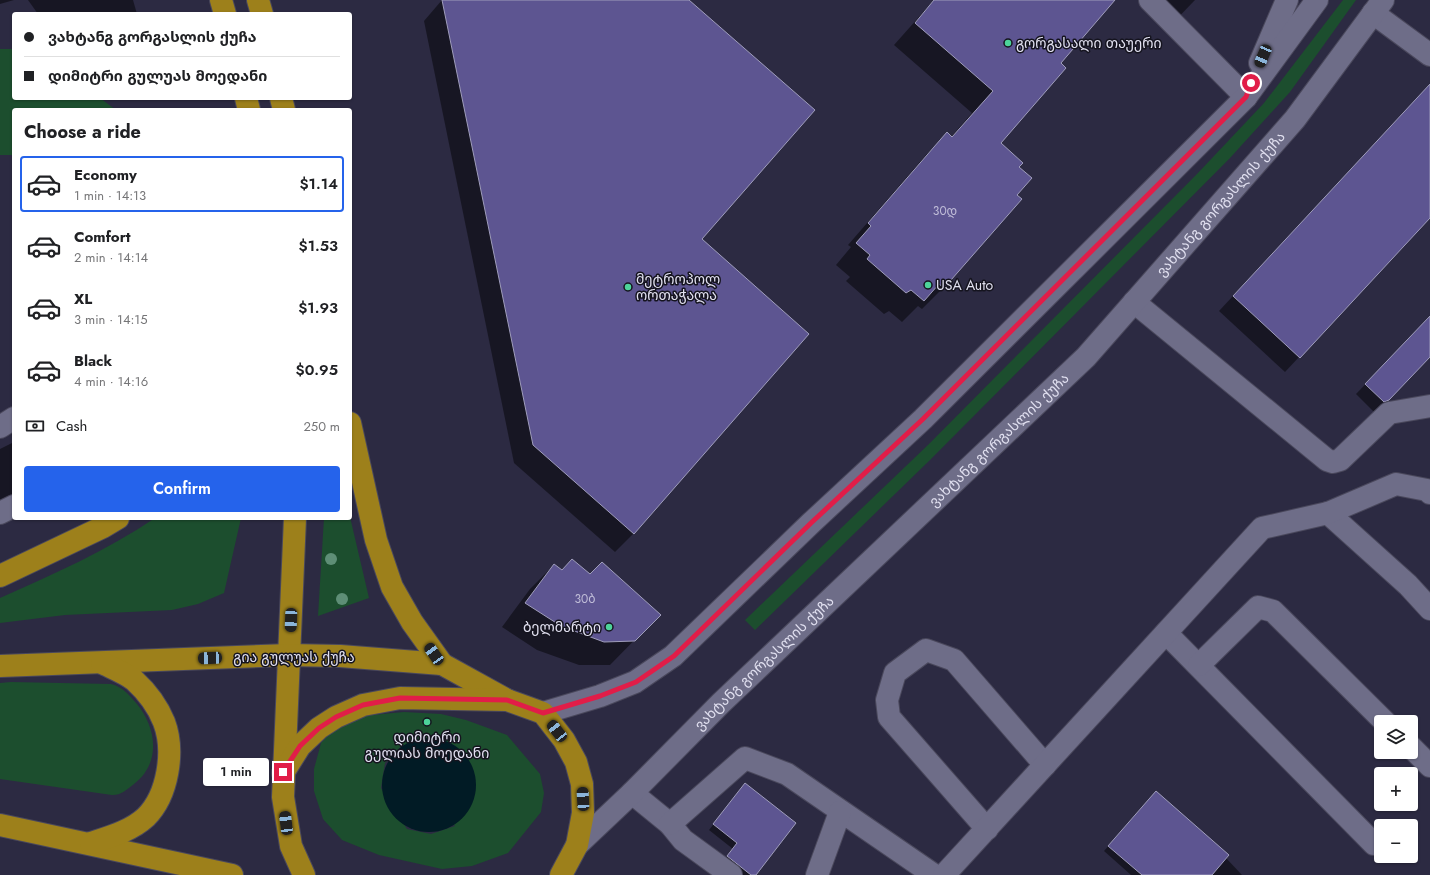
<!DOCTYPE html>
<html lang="en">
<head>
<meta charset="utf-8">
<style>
	body { margin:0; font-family:Jost,"Noto Sans Georgian",sans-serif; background:#f6f6f6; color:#202124; height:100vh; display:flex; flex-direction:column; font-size:15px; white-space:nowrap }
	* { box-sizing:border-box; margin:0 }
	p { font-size:13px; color:#757577 }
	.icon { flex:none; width:22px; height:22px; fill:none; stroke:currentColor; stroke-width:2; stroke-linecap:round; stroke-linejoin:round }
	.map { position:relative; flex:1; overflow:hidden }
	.panel { position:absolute; left:12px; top:108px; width:340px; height:412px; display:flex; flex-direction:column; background:#fff; border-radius:4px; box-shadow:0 1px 3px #0004 }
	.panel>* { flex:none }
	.top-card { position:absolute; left:12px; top:12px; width:340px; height:88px; border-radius:4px; box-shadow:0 1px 3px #0004; display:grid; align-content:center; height:88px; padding:0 12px; background:#fff }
	.tools { position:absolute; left:1374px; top:715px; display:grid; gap:8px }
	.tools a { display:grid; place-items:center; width:44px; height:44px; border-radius:4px; background:#fff; box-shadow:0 1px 3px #0004; font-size:20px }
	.end { position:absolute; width:18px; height:18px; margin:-9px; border:5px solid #e11d48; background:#fff; box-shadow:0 0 0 2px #fff }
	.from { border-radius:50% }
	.bubble { position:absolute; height:28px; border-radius:4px; background:#fff; box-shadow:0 1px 3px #0004; font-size:13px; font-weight:600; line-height:28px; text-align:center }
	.car { position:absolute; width:12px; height:24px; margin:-12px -6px; border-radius:5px; box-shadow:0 0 3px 1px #0007; background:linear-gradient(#222 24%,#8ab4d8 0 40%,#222 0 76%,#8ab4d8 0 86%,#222 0) }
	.top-card b { display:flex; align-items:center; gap:14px; height:38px; font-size:15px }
	.top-card b+b { border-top:1px solid #e0e0e0 }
	.top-card i { width:10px; height:10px; background:#202124 }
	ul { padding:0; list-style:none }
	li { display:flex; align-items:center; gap:12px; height:56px; margin:0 8px 6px; padding:0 4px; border:2px solid transparent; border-radius:4px }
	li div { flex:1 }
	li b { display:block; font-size:15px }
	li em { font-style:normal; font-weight:600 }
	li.on { border-color:#2563eb }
	li>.icon { width:36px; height:36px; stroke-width:1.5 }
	h2 { padding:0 12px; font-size:18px; line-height:48px }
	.pay { display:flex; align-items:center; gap:10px; height:44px; padding:0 12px; font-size:15px }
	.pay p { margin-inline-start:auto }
	.action { display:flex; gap:8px; margin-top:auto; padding:8px 12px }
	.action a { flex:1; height:46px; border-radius:4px; background:#2563eb; color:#fff; font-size:16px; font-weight:600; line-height:46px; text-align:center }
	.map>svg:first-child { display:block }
	.green { fill:#1c4e2e; fill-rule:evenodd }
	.water { fill:#011b25 }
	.shadow { fill:#0007 }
	.building { fill:#5d5591; stroke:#9f9dbb }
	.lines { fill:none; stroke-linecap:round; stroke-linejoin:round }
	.minor-casing { stroke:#4a485c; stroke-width:24 }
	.highway-casing { stroke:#4a485c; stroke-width:24 }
	.minor { stroke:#6e6d88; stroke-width:22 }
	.highway { stroke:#9d801b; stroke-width:22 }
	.tree { fill:#5e8e76 }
	.route { stroke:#e11d48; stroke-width:5 }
	.poi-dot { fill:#4dd39a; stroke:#15141f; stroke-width:1.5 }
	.labels { text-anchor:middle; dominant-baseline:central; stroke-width:3; stroke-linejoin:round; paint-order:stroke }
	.number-label { font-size:12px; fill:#c0bdd8 }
	.poi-label { font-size:14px; fill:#e1e0f0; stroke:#15141f; text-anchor:start }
	.street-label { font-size:14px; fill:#e1e0f0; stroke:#15141f }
</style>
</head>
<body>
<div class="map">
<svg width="1430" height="875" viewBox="0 0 1430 875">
	<rect width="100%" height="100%" fill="#2c2a42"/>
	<!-- green -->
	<g class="green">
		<path d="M 1343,0 L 1356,0 L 1290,92 L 1230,158 L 930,460 L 755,630 L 745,620 L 929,444 L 1197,174 L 1264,103 Z"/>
		<path d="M 0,49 L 14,49 L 14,98 L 100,98 L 116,110 L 14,110 L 14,155 L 0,155 Z"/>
		<path d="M 350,517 L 369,598 L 318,616 L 324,518 Z"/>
		<path d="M 155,518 L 241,518 L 224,593 L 198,604 L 172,610 L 65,615 L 0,623 L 0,598 C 54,574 106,551 155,518 Z"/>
		<path d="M 11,682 L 111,684 C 123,687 129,695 137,704 C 157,729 161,763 134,784 C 126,790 122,795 112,795 L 0,779 L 0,683 Z"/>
		<path d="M 404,712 L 441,714 L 466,720 L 507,735 L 540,774 L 544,793 L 541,812 L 508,853 L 472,866 L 442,869 L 379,855 L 342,840 L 323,819 L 314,791 L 314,769 L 321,743 L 335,727 L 361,716 ZM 402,745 L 455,826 L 431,834 L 407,829 L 381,788 L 385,763 Z"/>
	</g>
	<!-- water -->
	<circle class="water" cx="429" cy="785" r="47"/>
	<!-- shadow -->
	<g class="shadow">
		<path d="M 0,0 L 14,0 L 0,4 Z"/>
		<path d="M 28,0 L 133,0 L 137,14 L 38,14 Z"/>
		<path d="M 442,0 L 688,0 L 701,239 L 634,533 L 615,552 L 514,463 L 424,21 Z"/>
		<path d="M 934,0 L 1113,0 L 1059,63 L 999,143 L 1017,167 L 1016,195 L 1020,199 L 943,288 L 922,309 L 918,306 L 902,322 L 889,311 L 884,314 L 846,281 L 850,277 L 836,265 L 851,247 L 848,245 L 926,155 L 947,134 L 951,137 L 972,113 L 894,45 Z"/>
		<path d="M 1140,0 L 1195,0 L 1169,27 Z"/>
		<path d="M 1430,106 L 1430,217 L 1285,372 L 1219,311 L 1405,111 Z"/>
		<path d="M 1430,317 L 1430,355 L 1377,410 L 1374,412 L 1356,394 Z"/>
		<path d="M 14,442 L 14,496 L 0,501 L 0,449 Z"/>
		<path d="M 554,565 L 562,571 L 590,576 L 659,615 L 610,665 L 579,665 L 537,650 L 502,627 L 530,589 Z"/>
		<path d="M 745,785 L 754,875 L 740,875 L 723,862 L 733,849 L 709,830 Z"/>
		<path d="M 1151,797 L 1226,858 L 1242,875 L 1131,875 L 1104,851 Z"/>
	</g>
	<!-- building -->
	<g class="building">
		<path d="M 442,0 L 689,0 L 815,110 L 702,239 L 809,334 L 634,534 L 533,445 Z"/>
		<path d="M 934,0 L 1115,0 L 1061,63 L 1066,68 L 1001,143 L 1023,163 L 1019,167 L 1032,178 L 1017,195 L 1022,199 L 944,288 L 939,284 L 924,301 L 911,290 L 906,293 L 867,259 L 870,255 L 856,243 L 871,226 L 868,223 L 947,132 L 952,137 L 993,91 L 915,23 Z"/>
		<path d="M 1430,84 L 1430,218 L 1300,358 L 1233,296 Z"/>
		<path d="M 1430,316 L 1430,357 L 1389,400 L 1384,402 L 1365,384 Z"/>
		<path d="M 572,559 L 590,574 L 602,562 L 661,615 L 635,641 L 604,642 L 561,626 L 525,603 L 554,564 L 562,570 Z"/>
		<path d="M 745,783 L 796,823 L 756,875 L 751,875 L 727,856 L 737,843 L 713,824 Z"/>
		<path d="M 1156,791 L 1229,855 L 1212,875 L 1142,875 L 1108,846 Z"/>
	</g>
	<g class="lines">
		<defs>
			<g id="minor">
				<path d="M 1150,0 L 1246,97"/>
				<path d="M 1373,13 L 1430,55"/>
				<path d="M 1260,63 L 1287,0"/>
				<path d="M 1134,302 L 1327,460 L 1333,462 L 1340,460 L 1389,413 L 1430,406"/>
				<path d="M 0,427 L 14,418"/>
				<path d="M 0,513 L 14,506"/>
				<path d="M 1328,513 L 1408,585 L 1430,609"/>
				<path d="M 1166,633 L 1374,844"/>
				<path d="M 1199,665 L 1258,607 L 1273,611 L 1385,722"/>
				<path d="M 543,713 L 600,696 L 635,682 L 673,656 L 811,523 L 923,419 L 1246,97 L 1317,0"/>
				<path d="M 1411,747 L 1430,766"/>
				<path d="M 632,793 L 670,824 L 683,840 L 731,875"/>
				<path d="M 670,824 L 745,758 L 787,774 L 934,875"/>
				<path d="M 987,829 L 889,717 L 887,700 L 895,673 L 926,650 L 954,660 L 1045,765"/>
				<path id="s1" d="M 577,845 L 632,793 L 721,703 L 1086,357 L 1295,119 L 1383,0"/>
				<path d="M 817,875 L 840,812"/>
				<path d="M 944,875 L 1262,528 L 1328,513 L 1396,484 L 1427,490 L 1430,493"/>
			</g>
			<g id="highway">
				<path d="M 221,0 L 225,14"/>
				<path d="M 258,0 L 262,14"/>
				<path d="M 246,98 L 249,110"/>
				<path d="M 281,98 L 284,110"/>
				<path d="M 350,423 L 376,540 L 392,587 L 412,622 L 442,664"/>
				<path d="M 295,518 L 283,797 L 291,846 L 304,875"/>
				<path d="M 0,576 L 103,527 L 118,518"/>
				<path d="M 0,666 L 289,655 L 340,656 L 442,664 L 507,700"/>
				<path d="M 283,773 L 300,746 L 319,728 L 336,717 L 363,705 L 400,698 L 507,700 L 543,713 L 564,740 L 576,762 L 582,784 L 583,813 L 577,845 L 561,875"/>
				<path d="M 0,825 L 232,875"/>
				<path d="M 91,843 C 109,837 131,831 146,817 C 168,795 175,751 164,722 C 158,707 146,691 134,680 C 125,673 112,668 102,663"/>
			</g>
		</defs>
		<!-- minor casing -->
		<use href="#minor" class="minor-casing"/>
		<!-- highway casing -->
		<use href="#highway" class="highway-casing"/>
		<!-- minor -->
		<use href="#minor" class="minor"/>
		<!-- highway -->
		<use href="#highway" class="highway"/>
	</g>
	<!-- trees -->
	<g class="tree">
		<circle cx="331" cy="559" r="6"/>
		<circle cx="342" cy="599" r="6"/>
	</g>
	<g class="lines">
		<!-- route -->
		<path class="route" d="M 283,772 L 300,746 L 319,728 L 336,717 L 363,705 L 400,698 L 507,700 L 543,713 L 600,696 L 636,682 L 674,656 L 811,523 L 923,419 L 1246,97 L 1251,83"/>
	</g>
	<!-- markers -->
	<g class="poi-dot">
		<circle cx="1008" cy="43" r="4"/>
		<circle cx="928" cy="285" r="4"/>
		<circle cx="628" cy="287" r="4"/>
		<circle cx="609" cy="627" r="4"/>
		<circle cx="427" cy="722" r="4"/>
	</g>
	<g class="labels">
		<!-- number labels -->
		<g class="number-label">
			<text x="945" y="211">30დ</text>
			<text x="585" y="599">30ბ</text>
		</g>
		<!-- poi labels -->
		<g class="poi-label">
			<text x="1016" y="43">გორგასალი თაუერი</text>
			<text x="636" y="279">მეტროპოლ<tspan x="636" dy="16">ორთაჭალა</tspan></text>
			<text x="936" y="285">USA Auto</text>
			<text x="601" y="627" text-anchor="end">ბელმარტი</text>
			<text x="427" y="737" text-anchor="middle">დიმიტრი<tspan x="427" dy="16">გულიას მოედანი</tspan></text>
		</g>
		<!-- street labels -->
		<g class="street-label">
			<text stroke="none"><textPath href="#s1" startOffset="909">ვახტანგ გორგასლის ქუჩა</textPath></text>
			<text stroke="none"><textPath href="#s1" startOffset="585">ვახტანგ გორგასლის ქუჩა</textPath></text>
			<text x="294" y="657">გია გულუას ქუჩა</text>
			<text stroke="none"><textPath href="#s1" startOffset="261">ვახტანგ გორგასლის ქუჩა</textPath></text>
		</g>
	</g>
</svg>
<div class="tools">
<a><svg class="icon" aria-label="layers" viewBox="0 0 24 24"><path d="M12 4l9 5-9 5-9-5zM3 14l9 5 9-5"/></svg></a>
<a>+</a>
<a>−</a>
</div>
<i class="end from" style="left:1251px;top:83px"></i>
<i class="end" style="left:283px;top:772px"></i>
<div class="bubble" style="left:203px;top:758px;width:66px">1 min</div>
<i class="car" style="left:1263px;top:56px;rotate:203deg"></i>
<i class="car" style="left:291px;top:620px;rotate:182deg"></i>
<i class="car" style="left:434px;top:654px;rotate:325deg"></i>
<i class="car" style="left:210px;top:658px;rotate:268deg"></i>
<i class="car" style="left:557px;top:731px;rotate:322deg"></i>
<i class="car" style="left:583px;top:799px;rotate:357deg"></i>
<i class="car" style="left:286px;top:823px;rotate:353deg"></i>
<div class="top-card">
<b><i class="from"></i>ვახტანგ გორგასლის ქუჩა</b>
<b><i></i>დიმიტრი გულუას მოედანი</b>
</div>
<section class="panel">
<h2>Choose a ride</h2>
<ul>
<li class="on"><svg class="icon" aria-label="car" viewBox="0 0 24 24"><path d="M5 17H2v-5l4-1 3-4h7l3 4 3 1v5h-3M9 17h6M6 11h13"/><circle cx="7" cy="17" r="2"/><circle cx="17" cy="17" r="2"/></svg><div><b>Economy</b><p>1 min · 14:13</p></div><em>$1.14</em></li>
<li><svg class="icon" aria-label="car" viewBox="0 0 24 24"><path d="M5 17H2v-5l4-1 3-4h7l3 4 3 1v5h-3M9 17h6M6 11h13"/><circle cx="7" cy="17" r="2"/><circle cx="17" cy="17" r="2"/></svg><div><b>Comfort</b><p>2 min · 14:14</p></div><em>$1.53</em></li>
<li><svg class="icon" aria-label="car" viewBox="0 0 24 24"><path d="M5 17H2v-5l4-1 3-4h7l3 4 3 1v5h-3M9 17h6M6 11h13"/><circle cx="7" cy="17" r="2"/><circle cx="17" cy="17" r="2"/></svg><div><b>XL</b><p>3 min · 14:15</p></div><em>$1.93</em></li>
<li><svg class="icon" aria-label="car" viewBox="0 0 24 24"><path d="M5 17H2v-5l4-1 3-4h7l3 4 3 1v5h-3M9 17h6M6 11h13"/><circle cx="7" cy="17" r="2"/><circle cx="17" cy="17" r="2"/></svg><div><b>Black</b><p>4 min · 14:16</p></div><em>$0.95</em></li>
</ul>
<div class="pay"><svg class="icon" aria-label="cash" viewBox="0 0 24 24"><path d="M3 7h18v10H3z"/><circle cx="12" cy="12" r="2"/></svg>Cash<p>250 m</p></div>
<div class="action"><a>Confirm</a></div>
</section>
</div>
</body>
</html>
